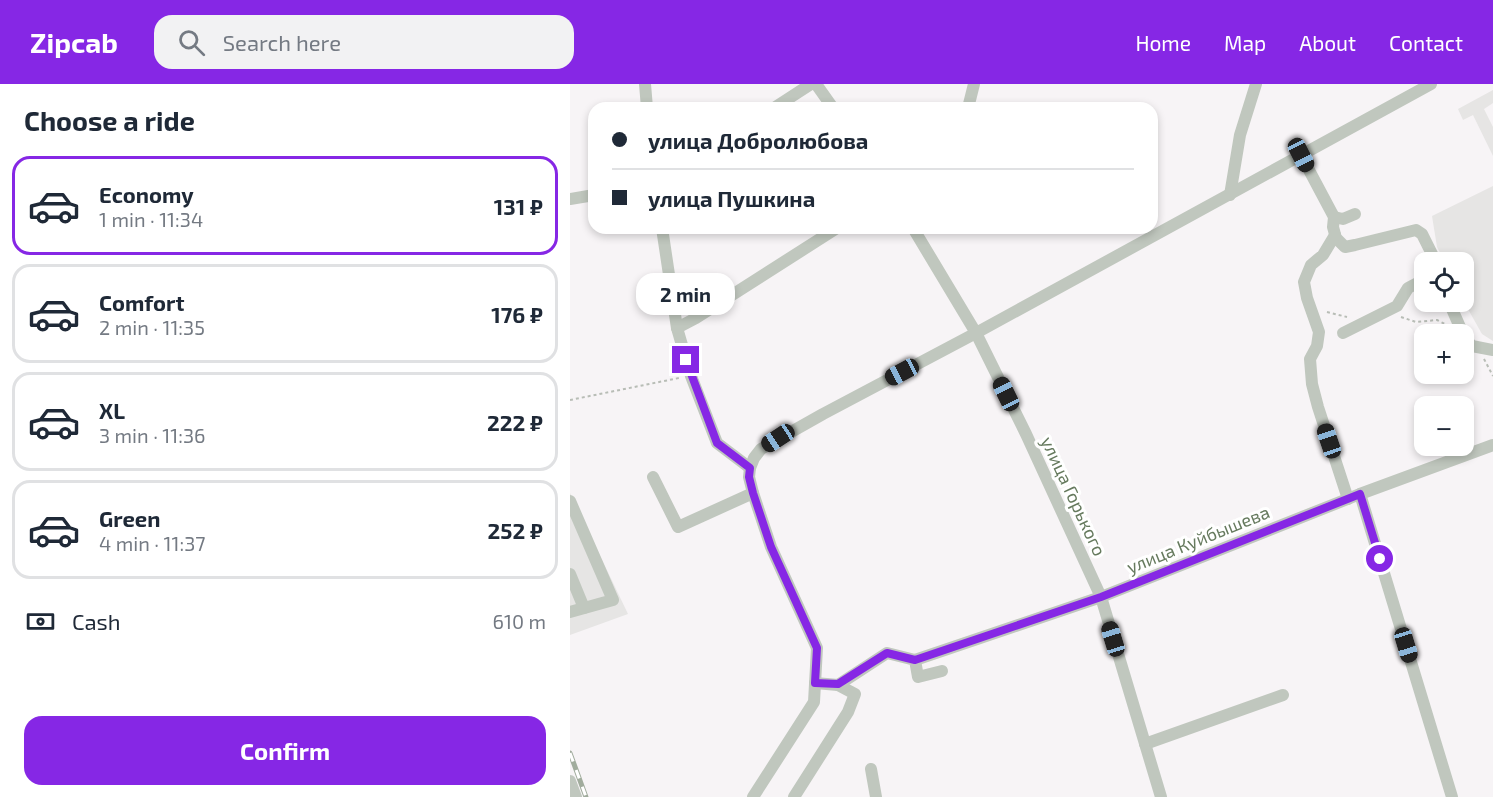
<!DOCTYPE html>
<html lang="en">
<head>
<meta charset="utf-8">
<style>
	body { margin:0; font-family:"Exo 2",sans-serif; background:#f2f2f3; color:#1f2937; height:100vh; display:flex; flex-direction:column; font-size:22px; white-space:nowrap }
	* { box-sizing:border-box; margin:0 }
	p { font-size:20px; color:#747a83 }
	.icon { flex:none; width:33px; height:33px; fill:none; stroke:currentColor; stroke-width:2; stroke-linecap:round; stroke-linejoin:round }
	.map { position:relative; flex:1; overflow:hidden }
	.details { display:flex; flex-direction:column; background:#fff; width:570px }
	.details>* { flex:none }
	.top-card { position:absolute; left:18px; top:18px; width:570px; height:132px; border-radius:18px; box-shadow:0 3px 9px #0003; display:grid; align-content:center; height:132px; padding:0 24px; background:#fff }
	.tools { position:absolute; left:844px; top:168px; display:grid; gap:12px }
	.tools a { display:grid; place-items:center; width:60px; height:60px; border-radius:12px; background:#fff; box-shadow:0 3px 9px #0003; font-size:30px }
	.end { position:absolute; width:27px; height:27px; margin:-14px; border:8px solid #8627e5; background:#fff; box-shadow:0 0 0 3px #fff }
	.from { border-radius:50% }
	.bubble { position:absolute; height:42px; border-radius:18px; background:#fff; box-shadow:0 3px 9px #0003; font-size:20px; font-weight:700; line-height:42px; text-align:center }
	.car { position:absolute; width:18px; height:36px; margin:-18px -9px; border-radius:8px; box-shadow:0 0 4px 2px #0007; background:linear-gradient(#222 24%,#8ab4d8 0 40%,#222 0 76%,#8ab4d8 0 86%,#222 0) }
	.top-card b { display:flex; align-items:center; gap:21px; height:57px; font-size:22px }
	.top-card b+b { border-top:2px solid #e0e1e3 }
	.top-card i { width:15px; height:15px; background:#1f2937 }
	ul { padding:0; list-style:none }
	li { display:flex; align-items:center; gap:18px; height:99px; margin:0 12px 9px; padding:0 12px; border:3px solid #e0e1e3; border-radius:18px }
	li div { flex:1 }
	li b { display:block; font-size:22px }
	li em { font-style:normal; font-weight:700 }
	li.selected { border-color:#8627e5 }
	li>.icon { width:54px; height:54px; stroke-width:1.5 }
	h2 { padding:0 24px; font-size:27px; line-height:72px }
	.pay { display:flex; align-items:center; gap:15px; height:66px; padding:0 24px; font-size:22px }
	.pay p { margin-inline-start:auto }
	.button { display:flex; gap:12px; margin-top:auto; padding:12px 24px }
	.button a { flex:1; height:69px; border-radius:18px; background:#8627e5; color:#fff; font-size:24px; font-weight:700; line-height:69px; text-align:center }
	header { display:flex; align-items:center; gap:36px; box-sizing:border-box; height:84px; padding:0 30px; background:#8627e5; color:#fff }
	header strong { font-size:28px }
	nav { display:flex; gap:33px; margin-inline-start:auto; font-size:21px }
	.search { width:420px; height:54px; background:#f2f2f3; display:flex; align-items:center; gap:15px; box-sizing:border-box; padding:0 21px; border-radius:18px; color:#747a83; font-size:22px }
	main { display:flex; flex:1; min-height:0 }
	.map>svg:first-child { display:block }
	.built { fill:#e6e5e4 }
	.lines { fill:none; stroke-linecap:round; stroke-linejoin:round }
	.path { stroke:#b8bdb6; stroke-width:2; stroke-dasharray:3 3; stroke-linecap:butt }
	.minor { stroke:#c0c7be; stroke-width:12 }
	.rail-casing { stroke:#a1ac9d; stroke-width:5 }
	.rail { stroke:#fff; stroke-width:3; stroke-dasharray:9; stroke-linecap:butt }
	.route { stroke:#8627e5; stroke-width:8 }
	.labels { text-anchor:middle; dominant-baseline:central; stroke-width:6; stroke-linejoin:round; paint-order:stroke }
	.street-label { font-size:18px; fill:#667a5e; stroke:#fff }
</style>
</head>
<body>
<header>
<strong>Zipcab</strong>
<div class="search"><svg class="icon" aria-label="search" viewBox="0 0 24 24"><circle cx="10" cy="10" r="6"/><path d="M15 15l6 6"/></svg>Search here</div>
<nav><a>Home</a><a>Map</a><a>About</a><a>Contact</a></nav>
</header>
<main>
<section class="details">
<h2>Choose a ride</h2>
<ul>
<li class="selected"><svg class="icon" aria-label="car" viewBox="0 0 24 24"><path d="M5 17H2v-5l4-1 3-4h7l3 4 3 1v5h-3M9 17h6M6 11h13"/><circle cx="7" cy="17" r="2"/><circle cx="17" cy="17" r="2"/></svg><div><b>Economy</b><p>1 min · 11:34</p></div><em>131 ₽</em></li>
<li><svg class="icon" aria-label="car" viewBox="0 0 24 24"><path d="M5 17H2v-5l4-1 3-4h7l3 4 3 1v5h-3M9 17h6M6 11h13"/><circle cx="7" cy="17" r="2"/><circle cx="17" cy="17" r="2"/></svg><div><b>Comfort</b><p>2 min · 11:35</p></div><em>176 ₽</em></li>
<li><svg class="icon" aria-label="car" viewBox="0 0 24 24"><path d="M5 17H2v-5l4-1 3-4h7l3 4 3 1v5h-3M9 17h6M6 11h13"/><circle cx="7" cy="17" r="2"/><circle cx="17" cy="17" r="2"/></svg><div><b>XL</b><p>3 min · 11:36</p></div><em>222 ₽</em></li>
<li><svg class="icon" aria-label="car" viewBox="0 0 24 24"><path d="M5 17H2v-5l4-1 3-4h7l3 4 3 1v5h-3M9 17h6M6 11h13"/><circle cx="7" cy="17" r="2"/><circle cx="17" cy="17" r="2"/></svg><div><b>Green</b><p>4 min · 11:37</p></div><em>252 ₽</em></li>
</ul>
<div class="pay"><svg class="icon" aria-label="cash" viewBox="0 0 24 24"><path d="M3 7h18v10H3z"/><circle cx="12" cy="12" r="2"/></svg>Cash<p>610 m</p></div>
<div class="button"><a>Confirm</a></div>
</section>
<div class="map">
<svg width="923" height="713" viewBox="0 0 923 713">
	<rect width="100%" height="100%" fill="#f7f4f6"/>
	<!-- built -->
	<g class="built">
		<path d="M 923,6 L 923,19 L 914,25 L 923,43 L 923,72 L 903,31 L 893,36 L 888,25 Z"/>
		<path d="M 923,102 L 923,257 L 912,250 L 894,218 L 894,178 L 875,178 L 867,163 L 862,132 Z"/>
		<path d="M 0,409 L 58,530 L 0,551 Z"/>
	</g>
	<g class="lines">
		<!-- path -->
		<g class="path">
			<path d="M 757,228 L 777,233"/>
			<path d="M 831,233 L 846,238 L 867,236 L 877,241"/>
			<path d="M 914,275 L 923,292"/>
			<path d="M 0,316 L 109,294"/>
		</g>
		<!-- minor -->
		<g class="minor">
			<path d="M 75,0 L 77,24"/>
			<path d="M 246,0 L 263,24"/>
			<path d="M 204,24 L 241,0"/>
			<path d="M 398,24 L 404,0"/>
			<path d="M 731,71 L 764,133 L 763,143 L 766,154 L 775,163 L 785,161 L 846,146 L 852,150 L 866,178"/>
			<path d="M 660,111 L 670,51 L 686,0"/>
			<path d="M 0,115 L 24,111"/>
			<path d="M 764,133 L 773,135 L 785,130"/>
			<path d="M 92,144 L 107,244 L 121,292 L 147,359 L 180,384"/>
			<path d="M 343,144 L 406,249 L 456,350 L 531,513 L 591,713"/>
			<path d="M 765,151 L 753,171 L 741,181 L 734,198 L 737,214 L 749,248 L 747,262 L 740,275 L 742,300 L 748,323 L 778,415"/>
			<path d="M 879,218 L 893,250"/>
			<path d="M 107,244 L 126,234 L 267,144"/>
			<path d="M 773,249 L 827,222 L 838,204 L 855,195"/>
			<path d="M 894,253 L 902,262 L 923,266"/>
			<path d="M 83,393 L 108,443 L 183,409"/>
			<path d="M 790,410 L 882,713"/>
			<path d="M 0,417 L 43,516 L 0,528"/>
			<path d="M 0,490 L 14,524"/>
			<path d="M 345,576 L 531,513 L 790,410 L 923,361"/>
			<path d="M 268,601 L 317,569 L 345,576 L 348,593 L 372,587"/>
			<path d="M 575,660 L 713,611"/>
			<path d="M 301,685 L 306,713"/>
			<path d="M 0,697 L 6,713"/>
			<path d="M 183,713 L 244,618 L 247,564 L 201,463 L 183,409 L 179,393 L 180,384 L 184,374 L 191,365 L 253,330 L 406,249 L 861,0"/>
			<path d="M 224,713 L 278,628 L 285,610 L 268,601 L 245,599"/>
		</g>
		<defs>
			<path id="rail" d="M 0,669 L 16,713"/>
		</defs>
		<!-- rail casing -->
		<use href="#rail" class="rail-casing"/>
		<!-- rail -->
		<use href="#rail" class="rail"/>
	</g>
	<g class="lines">
		<!-- route -->
		<path class="route" d="M 116,276 L 147,359 L 180,384 L 179,393 L 183,409 L 201,463 L 247,564 L 245,599 L 268,600 L 317,569 L 345,576 L 531,513 L 790,410 L 810,475"/>
	</g>
	<g class="labels">
		<!-- street labels -->
		<g class="street-label">
			<text transform="translate(504 412) rotate(65)">улица Горького</text>
			<text transform="translate(628 455) rotate(-22)">улица Куйбышева</text>
		</g>
	</g>
</svg>
<div class="tools">
<a><svg class="icon" aria-label="locate" viewBox="0 0 24 24"><circle cx="12" cy="12" r="6"/><path d="M12 2v4M12 18v4M2 12h4M18 12h4"/></svg></a>
<a>+</a>
<a>−</a>
</div>
<i class="end from" style="left:810px;top:475px"></i>
<i class="end" style="left:116px;top:276px"></i>
<div class="bubble" style="left:66px;top:189px;width:99px">2 min</div>
<i class="car" style="left:731px;top:71px;rotate:153deg"></i>
<i class="car" style="left:332px;top:288px;rotate:242deg"></i>
<i class="car" style="left:436px;top:310px;rotate:334deg"></i>
<i class="car" style="left:208px;top:354px;rotate:237deg"></i>
<i class="car" style="left:759px;top:357px;rotate:341deg"></i>
<i class="car" style="left:543px;top:555px;rotate:343deg"></i>
<i class="car" style="left:836px;top:561px;rotate:163deg"></i>
<div class="top-card">
<b><i class="from"></i>улица Добролюбова</b>
<b><i></i>улица Пушкина</b>
</div>
</div>
</main>
</body>
</html>
